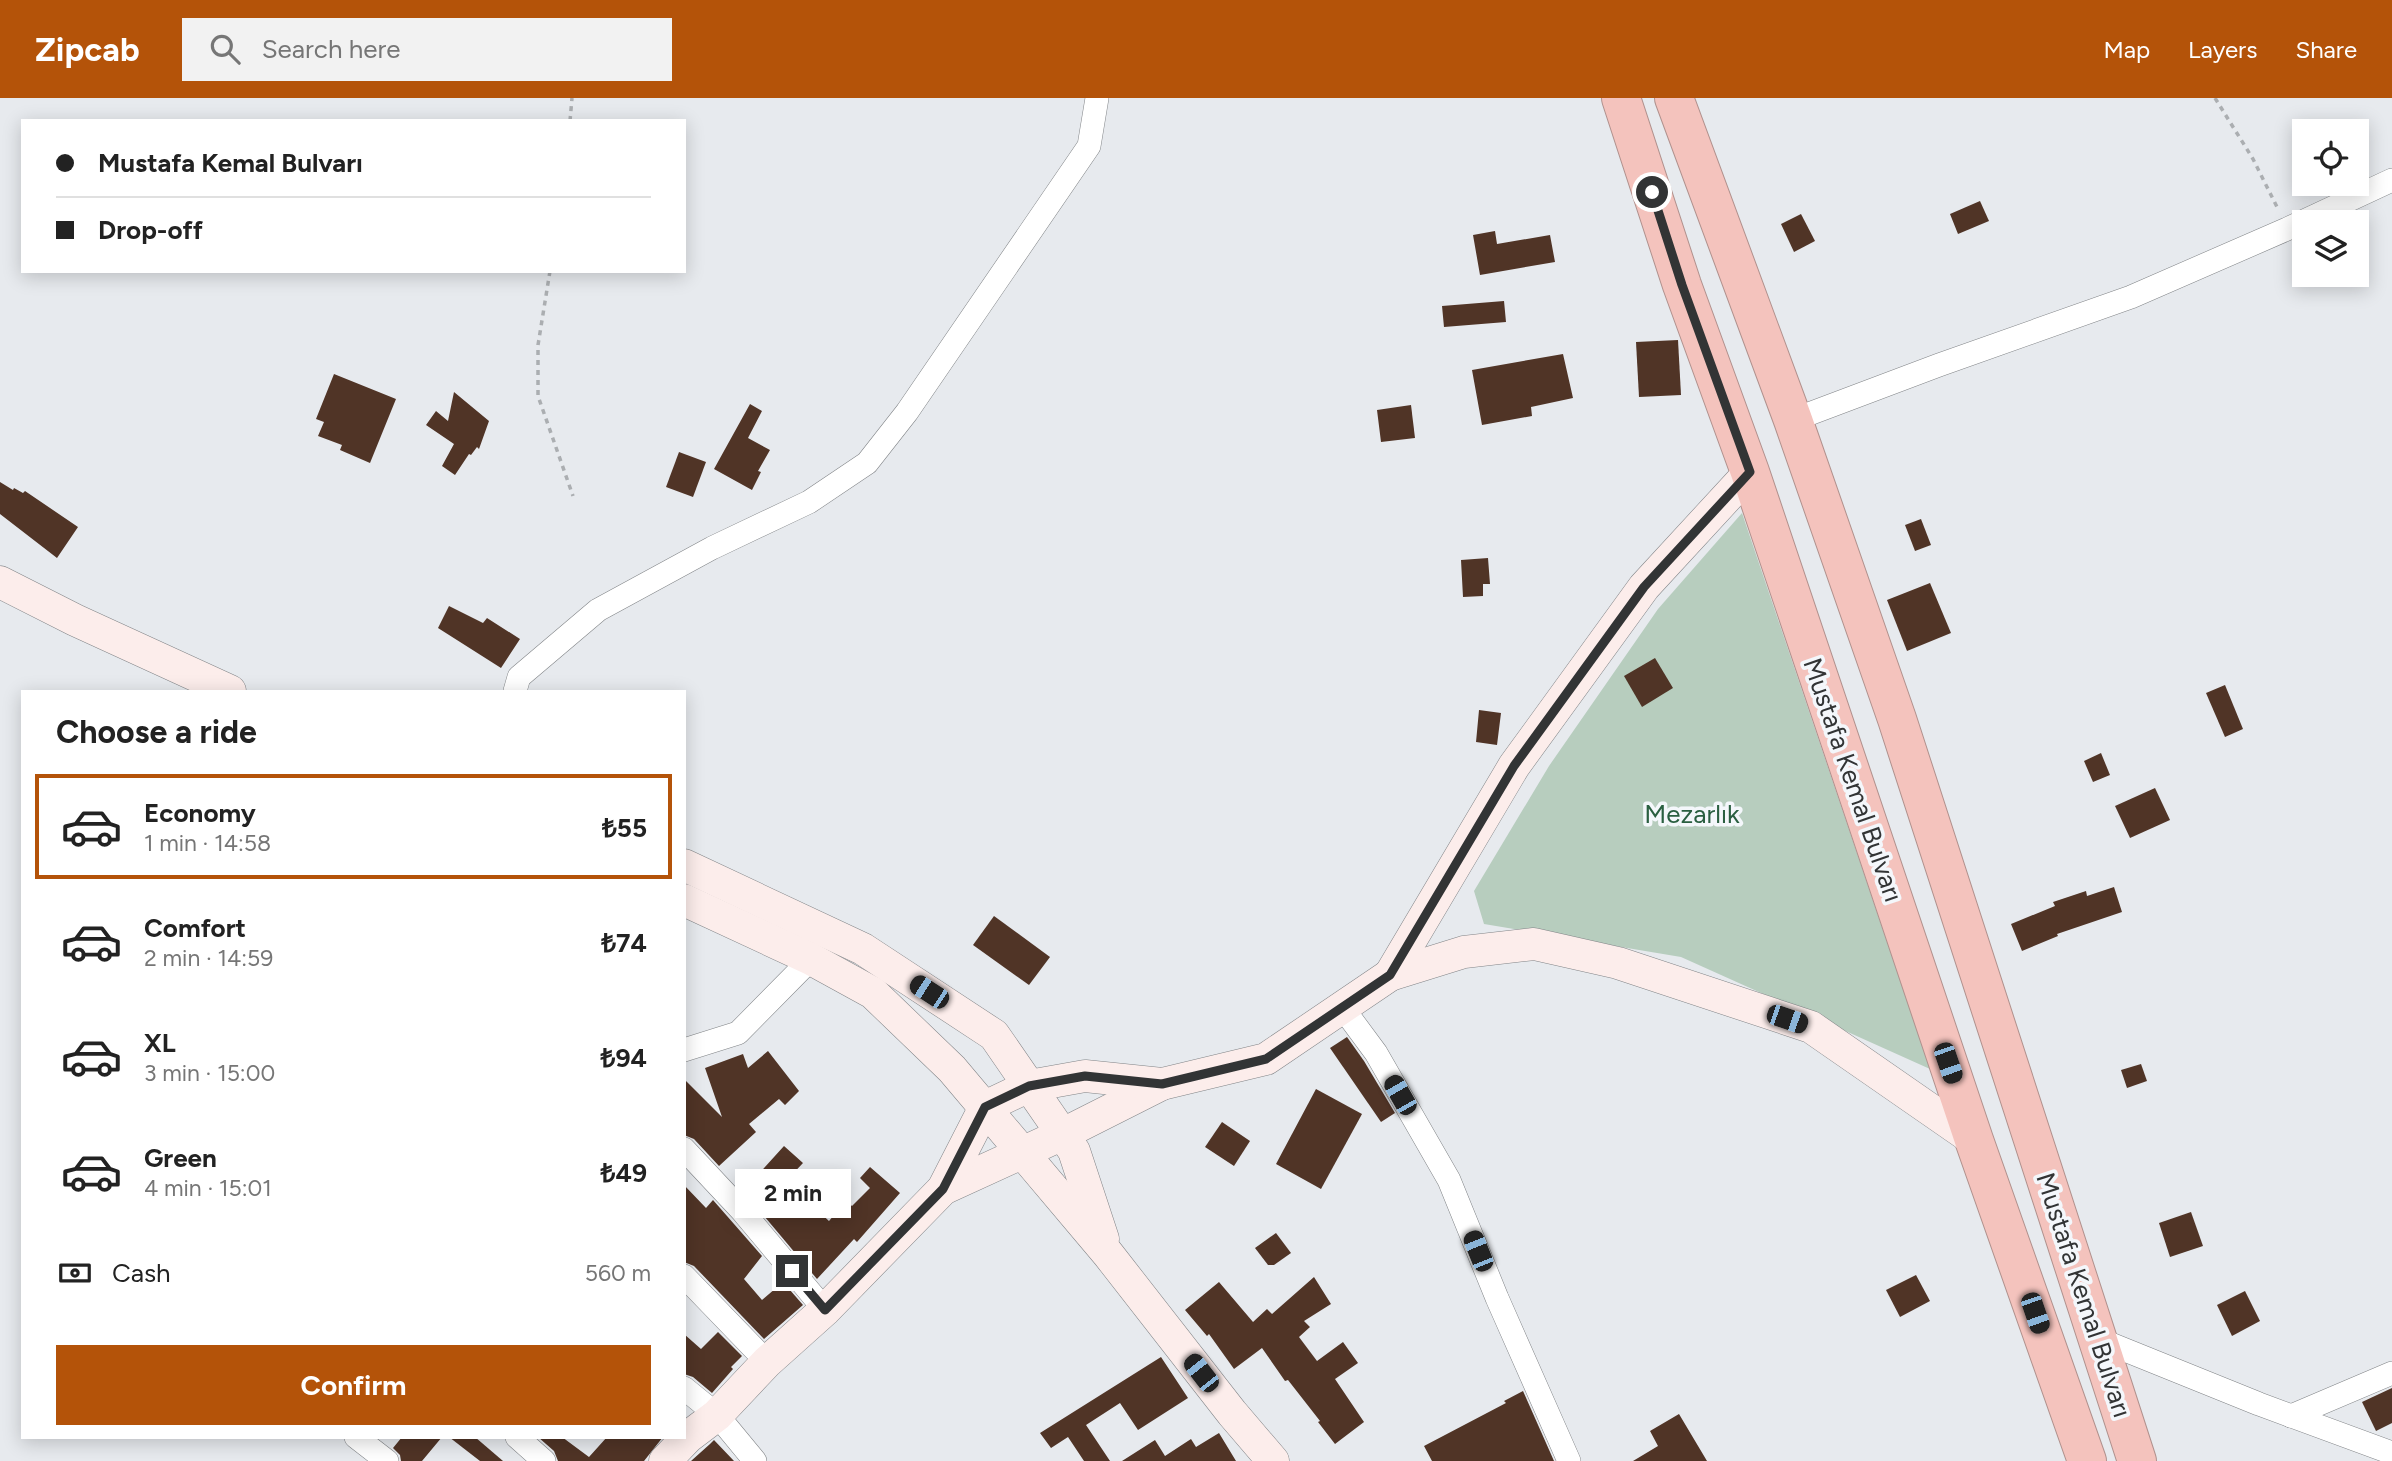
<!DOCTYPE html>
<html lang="en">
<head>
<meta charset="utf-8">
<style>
	body { margin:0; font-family:Figtree,sans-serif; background:#f2f2f2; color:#222; height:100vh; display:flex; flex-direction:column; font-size:26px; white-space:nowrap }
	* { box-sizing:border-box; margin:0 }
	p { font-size:23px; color:#767676 }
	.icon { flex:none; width:38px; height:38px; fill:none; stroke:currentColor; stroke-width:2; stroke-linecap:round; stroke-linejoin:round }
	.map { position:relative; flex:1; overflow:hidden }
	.side { position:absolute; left:21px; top:592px; width:665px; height:749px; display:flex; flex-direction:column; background:#fff; border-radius:0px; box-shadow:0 4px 18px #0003 }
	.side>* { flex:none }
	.hud { position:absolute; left:21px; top:21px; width:665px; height:154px; border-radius:0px; box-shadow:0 4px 18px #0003; display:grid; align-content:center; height:154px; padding:0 35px; background:#fff }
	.fabs { position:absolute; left:2292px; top:21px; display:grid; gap:14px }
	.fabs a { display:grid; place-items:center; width:77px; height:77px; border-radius:0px; background:#fff; box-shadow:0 4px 18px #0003; font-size:35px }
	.end { position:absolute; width:32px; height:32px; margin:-16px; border:9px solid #323435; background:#fff; box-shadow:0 0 0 4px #fff }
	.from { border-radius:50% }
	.bubble { position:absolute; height:49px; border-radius:0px; background:#fff; box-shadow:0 4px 18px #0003; font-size:23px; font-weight:700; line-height:49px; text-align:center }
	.car { position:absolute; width:21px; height:42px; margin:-21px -10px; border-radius:9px; box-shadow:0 0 5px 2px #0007; background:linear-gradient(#222 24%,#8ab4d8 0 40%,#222 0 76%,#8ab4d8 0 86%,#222 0) }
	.hud b { display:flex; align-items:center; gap:24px; height:66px; font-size:26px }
	.hud b+b { border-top:2px solid #e0e0e0 }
	.hud i { width:18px; height:18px; background:#222 }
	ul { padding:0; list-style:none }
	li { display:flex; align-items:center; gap:21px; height:105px; margin:0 14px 10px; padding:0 21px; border:4px solid transparent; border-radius:0px }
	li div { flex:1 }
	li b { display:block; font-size:26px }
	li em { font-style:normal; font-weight:700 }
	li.active { border-color:#b45309 }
	li>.icon { width:63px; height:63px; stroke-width:1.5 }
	h2 { padding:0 35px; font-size:32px; line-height:84px }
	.pay { display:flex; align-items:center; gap:18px; height:77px; padding:0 35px; font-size:26px }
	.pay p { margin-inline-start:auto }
	.button { display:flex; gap:14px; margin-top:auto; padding:14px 35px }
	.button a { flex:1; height:80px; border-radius:0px; background:#b45309; color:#fff; font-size:28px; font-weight:700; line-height:80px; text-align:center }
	header { display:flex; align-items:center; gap:42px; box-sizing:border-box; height:98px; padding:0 35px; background:#b45309; color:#fff }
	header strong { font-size:33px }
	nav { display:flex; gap:38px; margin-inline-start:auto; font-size:24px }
	.search { width:490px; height:63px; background:#f2f2f2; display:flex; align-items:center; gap:18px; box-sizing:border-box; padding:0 24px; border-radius:0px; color:#767676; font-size:26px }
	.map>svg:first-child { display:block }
	.green { fill:#b7cdbe }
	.building { fill:#503426 }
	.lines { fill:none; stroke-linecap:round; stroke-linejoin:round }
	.street-casing { stroke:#818487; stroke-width:24 }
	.secondary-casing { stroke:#818487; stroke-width:33 }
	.highway-casing { stroke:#b0918d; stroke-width:40 }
	.path { stroke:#abaeb1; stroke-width:3.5; stroke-dasharray:5 5; stroke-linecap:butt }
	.street { stroke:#fff; stroke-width:23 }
	.secondary { stroke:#fcedeb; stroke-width:32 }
	.highway { stroke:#f4c3bd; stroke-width:38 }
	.route { stroke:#323435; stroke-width:9 }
	.labels { text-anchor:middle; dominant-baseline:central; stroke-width:7; stroke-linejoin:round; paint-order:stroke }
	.street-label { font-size:26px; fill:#323435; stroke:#f4f7fb }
	.park-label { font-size:26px; fill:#2a5f41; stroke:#f4f7fb }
</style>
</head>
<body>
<header>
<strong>Zipcab</strong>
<div class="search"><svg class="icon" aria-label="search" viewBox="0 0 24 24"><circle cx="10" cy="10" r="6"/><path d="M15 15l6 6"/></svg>Search here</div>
<nav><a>Map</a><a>Layers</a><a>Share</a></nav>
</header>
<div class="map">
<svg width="2392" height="1363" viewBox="0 0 2392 1363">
	<rect width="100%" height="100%" fill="#e7eaee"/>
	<!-- green -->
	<path class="green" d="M 1742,415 L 1930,971 L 1681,859 L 1484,826 L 1474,793 L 1549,668 L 1658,511 Z"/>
	<!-- building -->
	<g class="building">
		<path d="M 1980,103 L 1989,123 L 1958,136 L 1950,116 Z"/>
		<path d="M 1801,116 L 1815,143 L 1794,154 L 1781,126 Z"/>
		<path d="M 1495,133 L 1497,146 L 1550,137 L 1555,164 L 1480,177 L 1473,137 Z"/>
		<path d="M 1504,203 L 1506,224 L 1444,229 L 1442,208 Z"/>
		<path d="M 1678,242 L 1681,297 L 1639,299 L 1636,244 Z"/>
		<path d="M 1563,256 L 1573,300 L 1531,309 L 1532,318 L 1482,327 L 1472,272 Z"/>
		<path d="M 334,276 L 396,301 L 370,365 L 340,352 L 342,347 L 318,338 L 324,324 L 316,321 Z"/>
		<path d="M 454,294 L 489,323 L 479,351 L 477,349 L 471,357 L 469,356 L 455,377 L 442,368 L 454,346 L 426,327 L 436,313 L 448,323 Z"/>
		<path d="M 750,306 L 762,313 L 748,340 L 770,352 L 758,373 L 761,374 L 752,392 L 714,371 Z"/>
		<path d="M 1411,307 L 1415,340 L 1381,344 L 1377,312 Z"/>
		<path d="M 679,354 L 706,364 L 693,399 L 666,389 Z"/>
		<path d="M 0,384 L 13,392 L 14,390 L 23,395 L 25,393 L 78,429 L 57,460 L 0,416 Z"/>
		<path d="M 1921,421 L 1931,447 L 1915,453 L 1905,427 Z"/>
		<path d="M 1488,460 L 1490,486 L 1483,486 L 1483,498 L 1463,499 L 1461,462 Z"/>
		<path d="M 1930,485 L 1951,535 L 1907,553 L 1887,502 Z"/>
		<path d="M 449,508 L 483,525 L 487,520 L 520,541 L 501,570 L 438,530 Z"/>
		<path d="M 1655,560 L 1673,590 L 1642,609 L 1624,578 Z"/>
		<path d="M 2225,587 L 2243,631 L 2225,639 L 2206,595 Z"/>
		<path d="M 1479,612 L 1501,615 L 1497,647 L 1476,644 Z"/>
		<path d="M 2101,655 L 2110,677 L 2093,684 L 2084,663 Z"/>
		<path d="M 2155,690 L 2170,722 L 2130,740 L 2115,708 Z"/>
		<path d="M 2114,789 L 2122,814 L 2057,836 L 2058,838 L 2022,853 L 2011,826 L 2055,808 L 2053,804 L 2086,793 L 2087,798 Z"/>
		<path d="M 994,818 L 1050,859 L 1029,887 L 973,847 Z"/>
		<path d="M 1347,939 L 1364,963 L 1395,1015 L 1381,1024 L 1330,950 Z"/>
		<path d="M 768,953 L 799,993 L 785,1007 L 779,1001 L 749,1026 L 756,1034 L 719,1068 L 694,1041 L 684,1037 L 684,981 L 722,1019 L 705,970 L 743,956 L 748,970 Z"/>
		<path d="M 2141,966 L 2147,983 L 2127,990 L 2121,972 Z"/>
		<path d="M 1316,991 L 1362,1016 L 1321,1091 L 1276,1066 Z"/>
		<path d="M 1222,1024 L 1250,1043 L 1234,1068 L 1205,1049 Z"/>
		<path d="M 784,1048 L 803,1065 L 786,1083 L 829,1123 L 846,1103 L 852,1108 L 870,1090 L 860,1080 L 870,1069 L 900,1095 L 857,1144 L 854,1141 L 817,1181 L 743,1093 Z"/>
		<path d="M 684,1087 L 706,1110 L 713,1102 L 762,1158 L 744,1181 L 762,1202 L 783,1184 L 803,1207 L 764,1241 L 694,1168 L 684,1164 Z"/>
		<path d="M 2191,1114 L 2203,1148 L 2170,1159 L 2159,1125 Z"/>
		<path d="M 1276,1135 L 1291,1155 L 1274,1167 L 1268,1167 L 1255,1150 Z"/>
		<path d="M 1916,1177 L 1930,1203 L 1900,1219 L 1886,1192 Z"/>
		<path d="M 1314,1179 L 1331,1206 L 1304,1223 L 1310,1229 L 1299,1239 L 1317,1263 L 1343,1244 L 1358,1265 L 1335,1281 L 1364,1324 L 1335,1346 L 1318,1324 L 1320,1323 L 1288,1282 L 1285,1283 L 1262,1250 L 1234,1271 L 1209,1236 L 1207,1238 L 1185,1212 L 1219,1184 L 1253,1224 L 1267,1211 L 1272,1216 Z"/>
		<path d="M 2245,1193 L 2260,1223 L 2232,1238 L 2217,1207 Z"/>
		<path d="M 718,1234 L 742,1258 L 731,1269 L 733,1271 L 712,1295 L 693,1279 L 684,1276 L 684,1236 L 701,1251 Z"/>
		<path d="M 1161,1259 L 1188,1300 L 1138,1332 L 1120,1305 L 1086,1327 L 1110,1363 L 1084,1363 L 1068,1339 L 1051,1350 L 1040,1335 Z"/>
		<path d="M 2392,1290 L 2392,1325 L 2376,1333 L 2362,1304 Z"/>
		<path d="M 1523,1293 L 1554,1363 L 1432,1363 L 1424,1348 L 1506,1305 L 1504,1303 Z"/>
		<path d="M 1679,1316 L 1707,1363 L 1633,1363 L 1658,1348 L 1650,1333 Z"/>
		<path d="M 1219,1335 L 1236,1363 L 1122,1363 L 1155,1342 L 1165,1358 L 1191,1341 L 1196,1349 Z"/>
		<path d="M 402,1339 L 442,1339 L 422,1363 L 401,1363 L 400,1357 L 393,1350 Z"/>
		<path d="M 449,1339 L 475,1339 L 503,1363 L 480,1363 Z"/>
		<path d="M 538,1339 L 562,1339 L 589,1359 L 607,1339 L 663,1339 L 644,1363 L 558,1363 L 554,1353 Z"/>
		<path d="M 714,1342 L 734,1363 L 691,1363 L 710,1346 Z"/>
	</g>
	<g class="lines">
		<defs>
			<g id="street">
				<path d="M 1793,322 L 1939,267 L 2131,199 L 2287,131 L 2392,82"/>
				<path d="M 515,593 L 519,579 L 598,512 L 712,450 L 809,404 L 867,365 L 907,314 L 1089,48 L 1097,0"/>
				<path d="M 1342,909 L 1376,955 L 1449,1082 L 1497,1200 L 1569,1363"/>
				<path d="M 684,952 L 738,935 L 811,861"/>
				<path d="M 684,1051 L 743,1114 L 825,1212"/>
				<path d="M 684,1178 L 767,1264"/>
				<path d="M 2098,1241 L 2259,1306 L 2392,1355"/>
				<path d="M 684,1290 L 717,1317 L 755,1363"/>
				<path d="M 2291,1318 L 2392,1275"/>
				<path d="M 356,1339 L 387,1363"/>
				<path d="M 517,1339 L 544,1363"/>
			</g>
			<g id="secondary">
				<path d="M 0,484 L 75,522 L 230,593"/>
				<path d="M 684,767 L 863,851 L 994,937 L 1074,1053 L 1103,1141"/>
				<path d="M 684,802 L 811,861 L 873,895 L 952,971 L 1108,1156 L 1232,1315 L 1273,1363"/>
				<path d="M 1390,877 L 1514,668 L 1644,489 L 1750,374"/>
				<path d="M 943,1091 L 1063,1036 L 1162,986 L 1266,961 L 1390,877 L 1464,854 L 1534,846 L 1618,865 L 1811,929 L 1974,1042"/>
				<path d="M 665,1363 L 688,1339 L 717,1317 L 767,1264 L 825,1212 L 943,1091 L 985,1009 L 1029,988 L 1085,978 L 1162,986"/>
			</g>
			<g id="highway">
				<path d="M 1621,0 L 1682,187 L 1750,374 L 1974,1042 L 2087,1363"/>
				<path d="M 1674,0 L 1793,322 L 1897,621 L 2137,1363"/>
			</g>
		</defs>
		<!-- street casing -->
		<use href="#street" class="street-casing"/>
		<!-- secondary casing -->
		<use href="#secondary" class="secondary-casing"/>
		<!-- highway casing -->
		<use href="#highway" class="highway-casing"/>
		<!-- path -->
		<g class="path">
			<path d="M 2215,0 L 2253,61 L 2279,113"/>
			<path d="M 570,23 L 572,0"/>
			<path d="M 550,173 L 538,247 L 538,298 L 573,398"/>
		</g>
		<!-- street -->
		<use href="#street" class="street"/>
		<!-- secondary -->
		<use href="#secondary" class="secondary"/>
		<!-- highway -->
		<use href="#highway" class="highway"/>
	</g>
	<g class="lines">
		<!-- route -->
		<path class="route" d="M 792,1173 L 825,1212 L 943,1091 L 985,1009 L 1029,988 L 1085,978 L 1162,986 L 1266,961 L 1390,877 L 1514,668 L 1644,489 L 1750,374 L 1682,187 L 1652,94"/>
	</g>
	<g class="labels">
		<!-- street labels -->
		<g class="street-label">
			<text transform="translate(1853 682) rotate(71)">Mustafa Kemal Bulvarı</text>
			<text transform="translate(2084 1197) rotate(72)">Mustafa Kemal Bulvarı</text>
		</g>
		<!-- park labels -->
		<g class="park-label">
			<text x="1692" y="716">Mezarlık</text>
		</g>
	</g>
</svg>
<div class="fabs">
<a><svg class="icon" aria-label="locate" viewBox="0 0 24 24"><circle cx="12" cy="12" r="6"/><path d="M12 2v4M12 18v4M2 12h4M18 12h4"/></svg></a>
<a><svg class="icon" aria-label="layers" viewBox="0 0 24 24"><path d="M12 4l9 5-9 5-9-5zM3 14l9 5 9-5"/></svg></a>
</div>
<i class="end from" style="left:1652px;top:94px"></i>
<i class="end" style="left:792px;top:1173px"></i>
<div class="bubble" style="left:735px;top:1071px;width:116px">2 min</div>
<i class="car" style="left:929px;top:894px;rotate:303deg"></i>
<i class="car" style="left:1787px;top:921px;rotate:109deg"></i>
<i class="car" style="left:1948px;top:965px;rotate:161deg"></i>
<i class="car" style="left:1400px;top:997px;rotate:330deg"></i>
<i class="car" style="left:1478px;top:1153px;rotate:338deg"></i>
<i class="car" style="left:2035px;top:1215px;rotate:161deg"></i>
<i class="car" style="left:1201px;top:1275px;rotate:322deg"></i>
<div class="hud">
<b><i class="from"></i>Mustafa Kemal Bulvarı</b>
<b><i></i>Drop-off</b>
</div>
<section class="side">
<h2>Choose a ride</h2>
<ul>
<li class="active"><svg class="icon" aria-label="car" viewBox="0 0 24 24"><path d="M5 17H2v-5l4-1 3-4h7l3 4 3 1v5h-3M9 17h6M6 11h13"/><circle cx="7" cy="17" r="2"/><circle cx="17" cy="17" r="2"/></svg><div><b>Economy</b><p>1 min · 14:58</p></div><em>₺55</em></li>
<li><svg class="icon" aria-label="car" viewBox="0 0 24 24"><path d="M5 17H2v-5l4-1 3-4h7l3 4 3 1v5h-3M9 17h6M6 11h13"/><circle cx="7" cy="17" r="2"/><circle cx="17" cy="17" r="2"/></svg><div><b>Comfort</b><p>2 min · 14:59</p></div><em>₺74</em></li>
<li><svg class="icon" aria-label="car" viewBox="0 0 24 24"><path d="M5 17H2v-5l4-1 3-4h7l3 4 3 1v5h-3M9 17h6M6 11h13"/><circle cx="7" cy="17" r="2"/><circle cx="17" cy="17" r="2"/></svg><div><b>XL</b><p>3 min · 15:00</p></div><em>₺94</em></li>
<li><svg class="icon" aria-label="car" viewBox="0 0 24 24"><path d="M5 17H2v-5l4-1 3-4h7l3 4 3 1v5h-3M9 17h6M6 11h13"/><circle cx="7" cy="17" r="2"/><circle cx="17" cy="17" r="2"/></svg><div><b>Green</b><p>4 min · 15:01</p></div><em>₺49</em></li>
</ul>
<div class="pay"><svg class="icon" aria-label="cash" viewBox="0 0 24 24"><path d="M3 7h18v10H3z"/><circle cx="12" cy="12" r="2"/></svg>Cash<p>560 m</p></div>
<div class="button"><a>Confirm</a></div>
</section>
</div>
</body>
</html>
